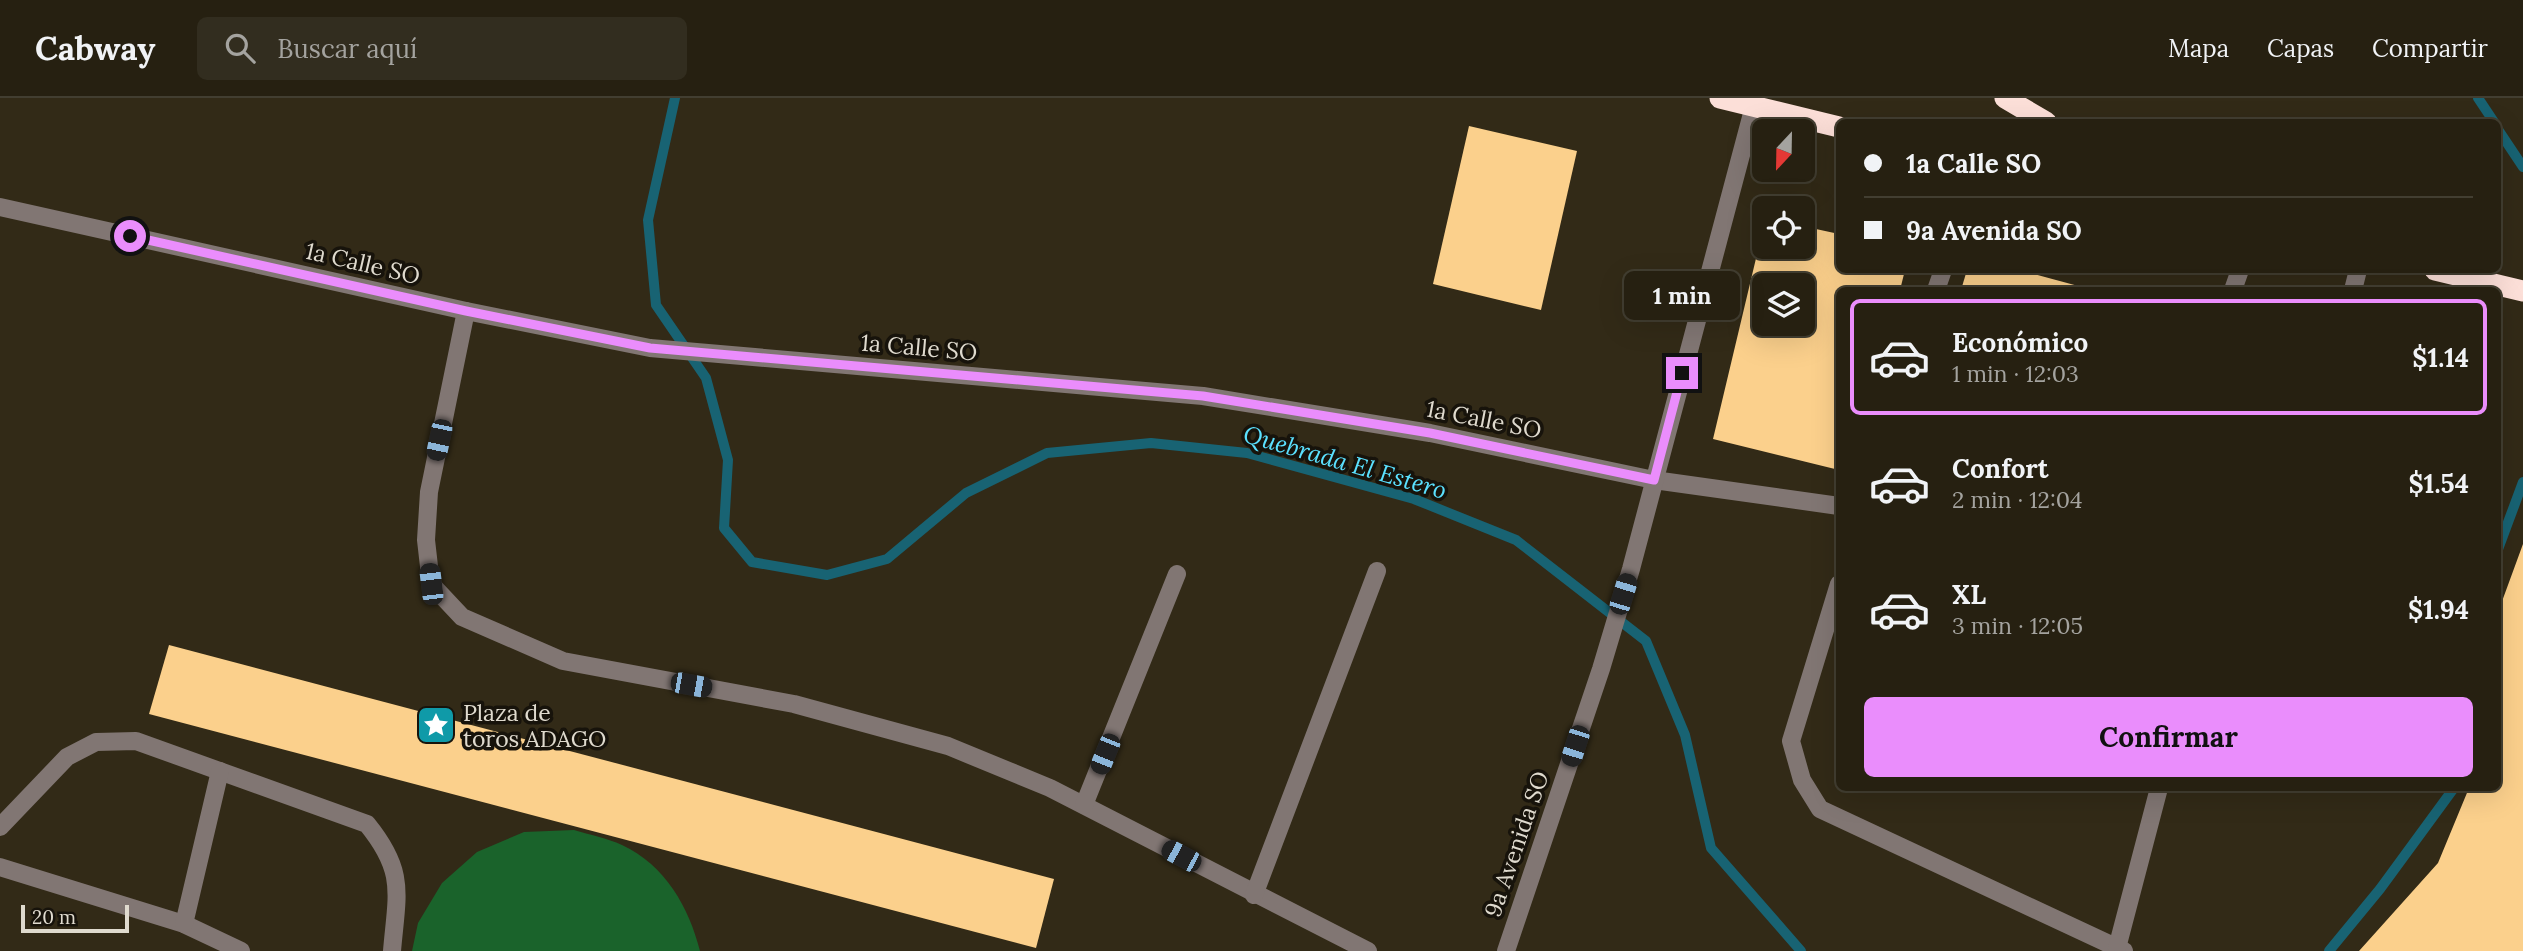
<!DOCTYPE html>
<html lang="es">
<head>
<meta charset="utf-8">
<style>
	body { margin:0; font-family:Lora,serif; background:#322d1f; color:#f1f3f6; height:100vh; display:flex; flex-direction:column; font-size:26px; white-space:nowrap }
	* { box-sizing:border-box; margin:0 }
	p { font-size:23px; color:#a4a39f }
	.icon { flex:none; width:38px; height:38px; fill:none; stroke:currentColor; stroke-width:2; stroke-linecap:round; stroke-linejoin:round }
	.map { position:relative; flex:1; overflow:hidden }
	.side { position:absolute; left:1836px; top:189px; width:665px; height:504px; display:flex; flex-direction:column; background:#262011; border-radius:10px; box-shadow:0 7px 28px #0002,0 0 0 2px #423e31 }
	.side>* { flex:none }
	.top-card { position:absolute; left:1836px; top:21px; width:665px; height:154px; border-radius:10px; box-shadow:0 7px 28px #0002,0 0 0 2px #423e31; display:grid; align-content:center; height:154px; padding:0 28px; background:#262011 }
	.needle { width:46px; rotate:202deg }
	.fabs { position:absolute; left:1752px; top:21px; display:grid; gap:14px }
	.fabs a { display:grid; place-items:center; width:63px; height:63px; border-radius:10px; background:#262011; box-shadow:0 7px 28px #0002,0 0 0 2px #423e31; font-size:35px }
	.scale { position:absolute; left:21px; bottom:18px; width:108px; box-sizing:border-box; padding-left:7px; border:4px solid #dfdace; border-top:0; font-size:19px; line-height:24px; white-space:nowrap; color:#dfdace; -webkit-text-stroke:5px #17130b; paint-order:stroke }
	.end { position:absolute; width:32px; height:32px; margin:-16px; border:9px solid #ea8dfc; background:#111; box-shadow:0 0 0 4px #111 }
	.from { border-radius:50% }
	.bubble { position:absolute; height:49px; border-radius:10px; background:#262011; box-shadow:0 7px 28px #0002,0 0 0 2px #423e31; font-size:23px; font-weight:800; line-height:49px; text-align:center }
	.car { position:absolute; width:21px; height:42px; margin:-21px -10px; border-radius:9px; box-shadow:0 0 5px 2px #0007; background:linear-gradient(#222 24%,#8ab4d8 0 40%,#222 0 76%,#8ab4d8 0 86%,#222 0) }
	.top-card b { display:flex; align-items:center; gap:24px; height:66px; font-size:26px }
	.top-card b+b { border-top:2px solid #423e31 }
	.top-card i { width:18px; height:18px; background:#f1f3f6 }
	ul { padding:12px 0 0; list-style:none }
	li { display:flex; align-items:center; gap:21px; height:116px; margin:0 14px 10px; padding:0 14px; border:4px solid transparent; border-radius:10px }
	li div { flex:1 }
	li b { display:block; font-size:26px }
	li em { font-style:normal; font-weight:800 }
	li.on { border-color:#ea8dfc }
	li>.icon { width:63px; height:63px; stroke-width:1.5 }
	.button { display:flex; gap:14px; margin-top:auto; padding:14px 28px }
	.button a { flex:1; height:80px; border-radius:10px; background:#ea8dfc; color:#111; font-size:28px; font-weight:800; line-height:80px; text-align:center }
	header { display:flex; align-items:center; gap:42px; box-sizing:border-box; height:98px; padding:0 35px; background:#262011; border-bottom:2px solid #423e31 }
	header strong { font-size:33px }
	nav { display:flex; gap:38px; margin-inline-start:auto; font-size:24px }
	.search { width:490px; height:63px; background:#322d1f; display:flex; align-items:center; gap:18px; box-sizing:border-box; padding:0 24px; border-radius:10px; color:#a4a39f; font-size:26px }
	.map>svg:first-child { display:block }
	.green { fill:#1a632b }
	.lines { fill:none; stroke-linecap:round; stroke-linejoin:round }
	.stream { stroke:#186373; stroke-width:10 }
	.building { fill:#fbd08c; fill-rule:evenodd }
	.minor { stroke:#817673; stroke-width:18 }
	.highway { stroke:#fcdfd8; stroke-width:21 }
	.route { stroke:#ea8dfc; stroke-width:9 }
	.labels { text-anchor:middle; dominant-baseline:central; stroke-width:7; stroke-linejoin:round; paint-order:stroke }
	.street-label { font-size:23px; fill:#dfdace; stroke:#17130b }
	.poi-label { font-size:23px; fill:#dfdace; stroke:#17130b; text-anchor:start }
	.water-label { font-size:24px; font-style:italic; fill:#5be1ff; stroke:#17130b }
</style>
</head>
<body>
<header>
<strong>Cabway</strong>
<div class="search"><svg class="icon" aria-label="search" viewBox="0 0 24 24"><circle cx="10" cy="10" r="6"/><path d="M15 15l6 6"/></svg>Buscar aquí</div>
<nav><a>Mapa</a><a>Capas</a><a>Compartir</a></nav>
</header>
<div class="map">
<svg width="2523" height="853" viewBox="0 0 2523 853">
	<rect width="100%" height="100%" fill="#322a17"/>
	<!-- green -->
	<path class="green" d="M 574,732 C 590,737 607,740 622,747 C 665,767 689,809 700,853 L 412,853 L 418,825 L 442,785 L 477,754 L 524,734 Z"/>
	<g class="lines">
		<!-- stream -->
		<g class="stream">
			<path d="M 675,0 L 648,122 L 656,207 L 706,280 L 728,362 L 724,430 L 752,464 L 827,477 L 887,461 L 966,395 L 1047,355 L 1151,345 L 1247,355 L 1414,401 L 1516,442 L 1646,543 L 1685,637 L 1711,750 L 1801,853"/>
			<path d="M 2478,0 L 2494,24"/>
			<path d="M 2497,30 L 2523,69"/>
			<path d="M 2497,454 L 2523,384"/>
			<path d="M 2329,853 L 2380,791 L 2454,690"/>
		</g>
	</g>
	<!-- building -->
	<g class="building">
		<path d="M 1469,28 L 1577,53 L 1541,212 L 1433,186 Z"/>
		<path d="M 1802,128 L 1839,136 L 1839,172 L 1905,172 L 1900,192 L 1839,192 L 1839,372 L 1713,341 L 1763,131 L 1764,149 L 1802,149 ZM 1764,187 L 1802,187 L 1802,226 L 1764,226 Z"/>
		<path d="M 1967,172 L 2019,172 L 2093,192 L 1961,192 Z"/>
		<path d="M 2523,446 L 2523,853 L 2359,853 L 2438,765 L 2469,690 L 2497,690 L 2497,517 Z"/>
		<path d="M 169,547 L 1054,781 L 1036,850 L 149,616 Z"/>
	</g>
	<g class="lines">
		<!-- minor -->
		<g class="minor">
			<path d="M 0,109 L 466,213 L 650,250 L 1203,298 L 1430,335 L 1654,382 L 1839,408"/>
			<path d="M 1936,192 L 1943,172"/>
			<path d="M 2233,192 L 2240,172"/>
			<path d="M 2353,192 L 2358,172"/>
			<path d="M 466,213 L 429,394 L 426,442 L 431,486 L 462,519 L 563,563 L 794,606 L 948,648 L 1050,690 L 1368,853"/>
			<path d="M 1839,486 L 1791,643 L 1802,682 L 1820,711 L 2124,853"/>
			<path d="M 1084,707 L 1177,476"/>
			<path d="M 0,729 L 67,659 L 96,644 L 136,643 L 367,726 C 406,774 397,795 392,853"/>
			<path d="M 0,769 L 184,826 L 241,853"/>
			<path d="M 1254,797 L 1377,473"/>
			<path d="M 184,826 L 220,673"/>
			<path d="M 2117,850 L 2159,690"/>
			<path d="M 1506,853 L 1601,571 L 1631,471 L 1754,8"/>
		</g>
		<!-- highway -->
		<g class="highway">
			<path d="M 1720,0 L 1839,29"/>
			<path d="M 2005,0 L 2046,24"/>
			<path d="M 2435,172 L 2523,193"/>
		</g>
	</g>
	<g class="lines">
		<!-- route -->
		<path class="route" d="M 130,138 L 466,213 L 650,250 L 1203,298 L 1430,335 L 1654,382 L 1682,275"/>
	</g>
	<!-- icons -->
	<defs>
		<symbol id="sight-square" viewBox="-11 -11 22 22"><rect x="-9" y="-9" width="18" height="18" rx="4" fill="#0f9aa8" stroke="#17130b"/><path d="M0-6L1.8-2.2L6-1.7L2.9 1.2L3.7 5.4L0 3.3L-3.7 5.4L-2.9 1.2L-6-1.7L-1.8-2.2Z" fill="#fff"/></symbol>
	</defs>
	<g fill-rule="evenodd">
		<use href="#sight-square" x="414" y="605" width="44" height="44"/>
	</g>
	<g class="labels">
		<!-- street labels -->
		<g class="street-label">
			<text transform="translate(363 165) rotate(13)">1a Calle SO</text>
			<text transform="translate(919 249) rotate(5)">1a Calle SO</text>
			<text transform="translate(1484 321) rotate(11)">1a Calle SO</text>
			<text transform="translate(1516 746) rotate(-71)">9a Avenida SO</text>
		</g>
		<!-- poi labels -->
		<g class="poi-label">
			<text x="463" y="614">Plaza de<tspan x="463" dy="26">toros ADAGO</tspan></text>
		</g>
		<!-- water labels -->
		<g class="water-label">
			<text transform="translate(1345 364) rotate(16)">Quebrada El Estero</text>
		</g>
	</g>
</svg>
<div class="fabs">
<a><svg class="needle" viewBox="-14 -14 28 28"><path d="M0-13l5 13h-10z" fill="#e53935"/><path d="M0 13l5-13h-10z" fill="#a4a39f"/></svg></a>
<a><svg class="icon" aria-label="locate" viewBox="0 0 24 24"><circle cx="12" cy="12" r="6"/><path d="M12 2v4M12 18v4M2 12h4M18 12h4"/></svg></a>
<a><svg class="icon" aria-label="layers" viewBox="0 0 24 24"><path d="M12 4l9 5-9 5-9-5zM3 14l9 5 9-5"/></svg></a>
</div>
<div class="scale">20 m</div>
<i class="end from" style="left:130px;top:138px"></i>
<i class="end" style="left:1682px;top:275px"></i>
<div class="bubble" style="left:1624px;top:173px;width:116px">1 min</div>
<i class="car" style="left:439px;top:342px;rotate:192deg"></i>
<i class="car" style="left:431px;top:486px;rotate:353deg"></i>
<i class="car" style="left:1623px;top:496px;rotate:17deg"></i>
<i class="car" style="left:691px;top:587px;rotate:100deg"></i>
<i class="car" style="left:1575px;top:648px;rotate:198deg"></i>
<i class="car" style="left:1105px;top:656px;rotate:202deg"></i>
<i class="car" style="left:1181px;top:758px;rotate:298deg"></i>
<div class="top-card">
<b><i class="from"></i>1a Calle SO</b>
<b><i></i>9a Avenida SO</b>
</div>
<section class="side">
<ul>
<li class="on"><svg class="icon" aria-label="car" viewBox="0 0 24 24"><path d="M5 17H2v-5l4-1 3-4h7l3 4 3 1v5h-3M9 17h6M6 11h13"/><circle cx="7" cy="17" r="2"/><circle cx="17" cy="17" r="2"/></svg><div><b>Económico</b><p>1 min · 12:03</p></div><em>$1.14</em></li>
<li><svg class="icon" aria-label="car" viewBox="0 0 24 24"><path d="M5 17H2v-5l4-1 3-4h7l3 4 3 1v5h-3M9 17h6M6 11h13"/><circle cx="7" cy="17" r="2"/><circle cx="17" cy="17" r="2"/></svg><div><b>Confort</b><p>2 min · 12:04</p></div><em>$1.54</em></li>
<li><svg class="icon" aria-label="car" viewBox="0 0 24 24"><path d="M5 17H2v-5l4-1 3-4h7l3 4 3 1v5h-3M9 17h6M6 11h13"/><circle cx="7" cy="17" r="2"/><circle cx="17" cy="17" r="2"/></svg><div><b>XL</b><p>3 min · 12:05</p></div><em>$1.94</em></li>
</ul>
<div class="button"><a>Confirmar</a></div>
</section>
</div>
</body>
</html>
